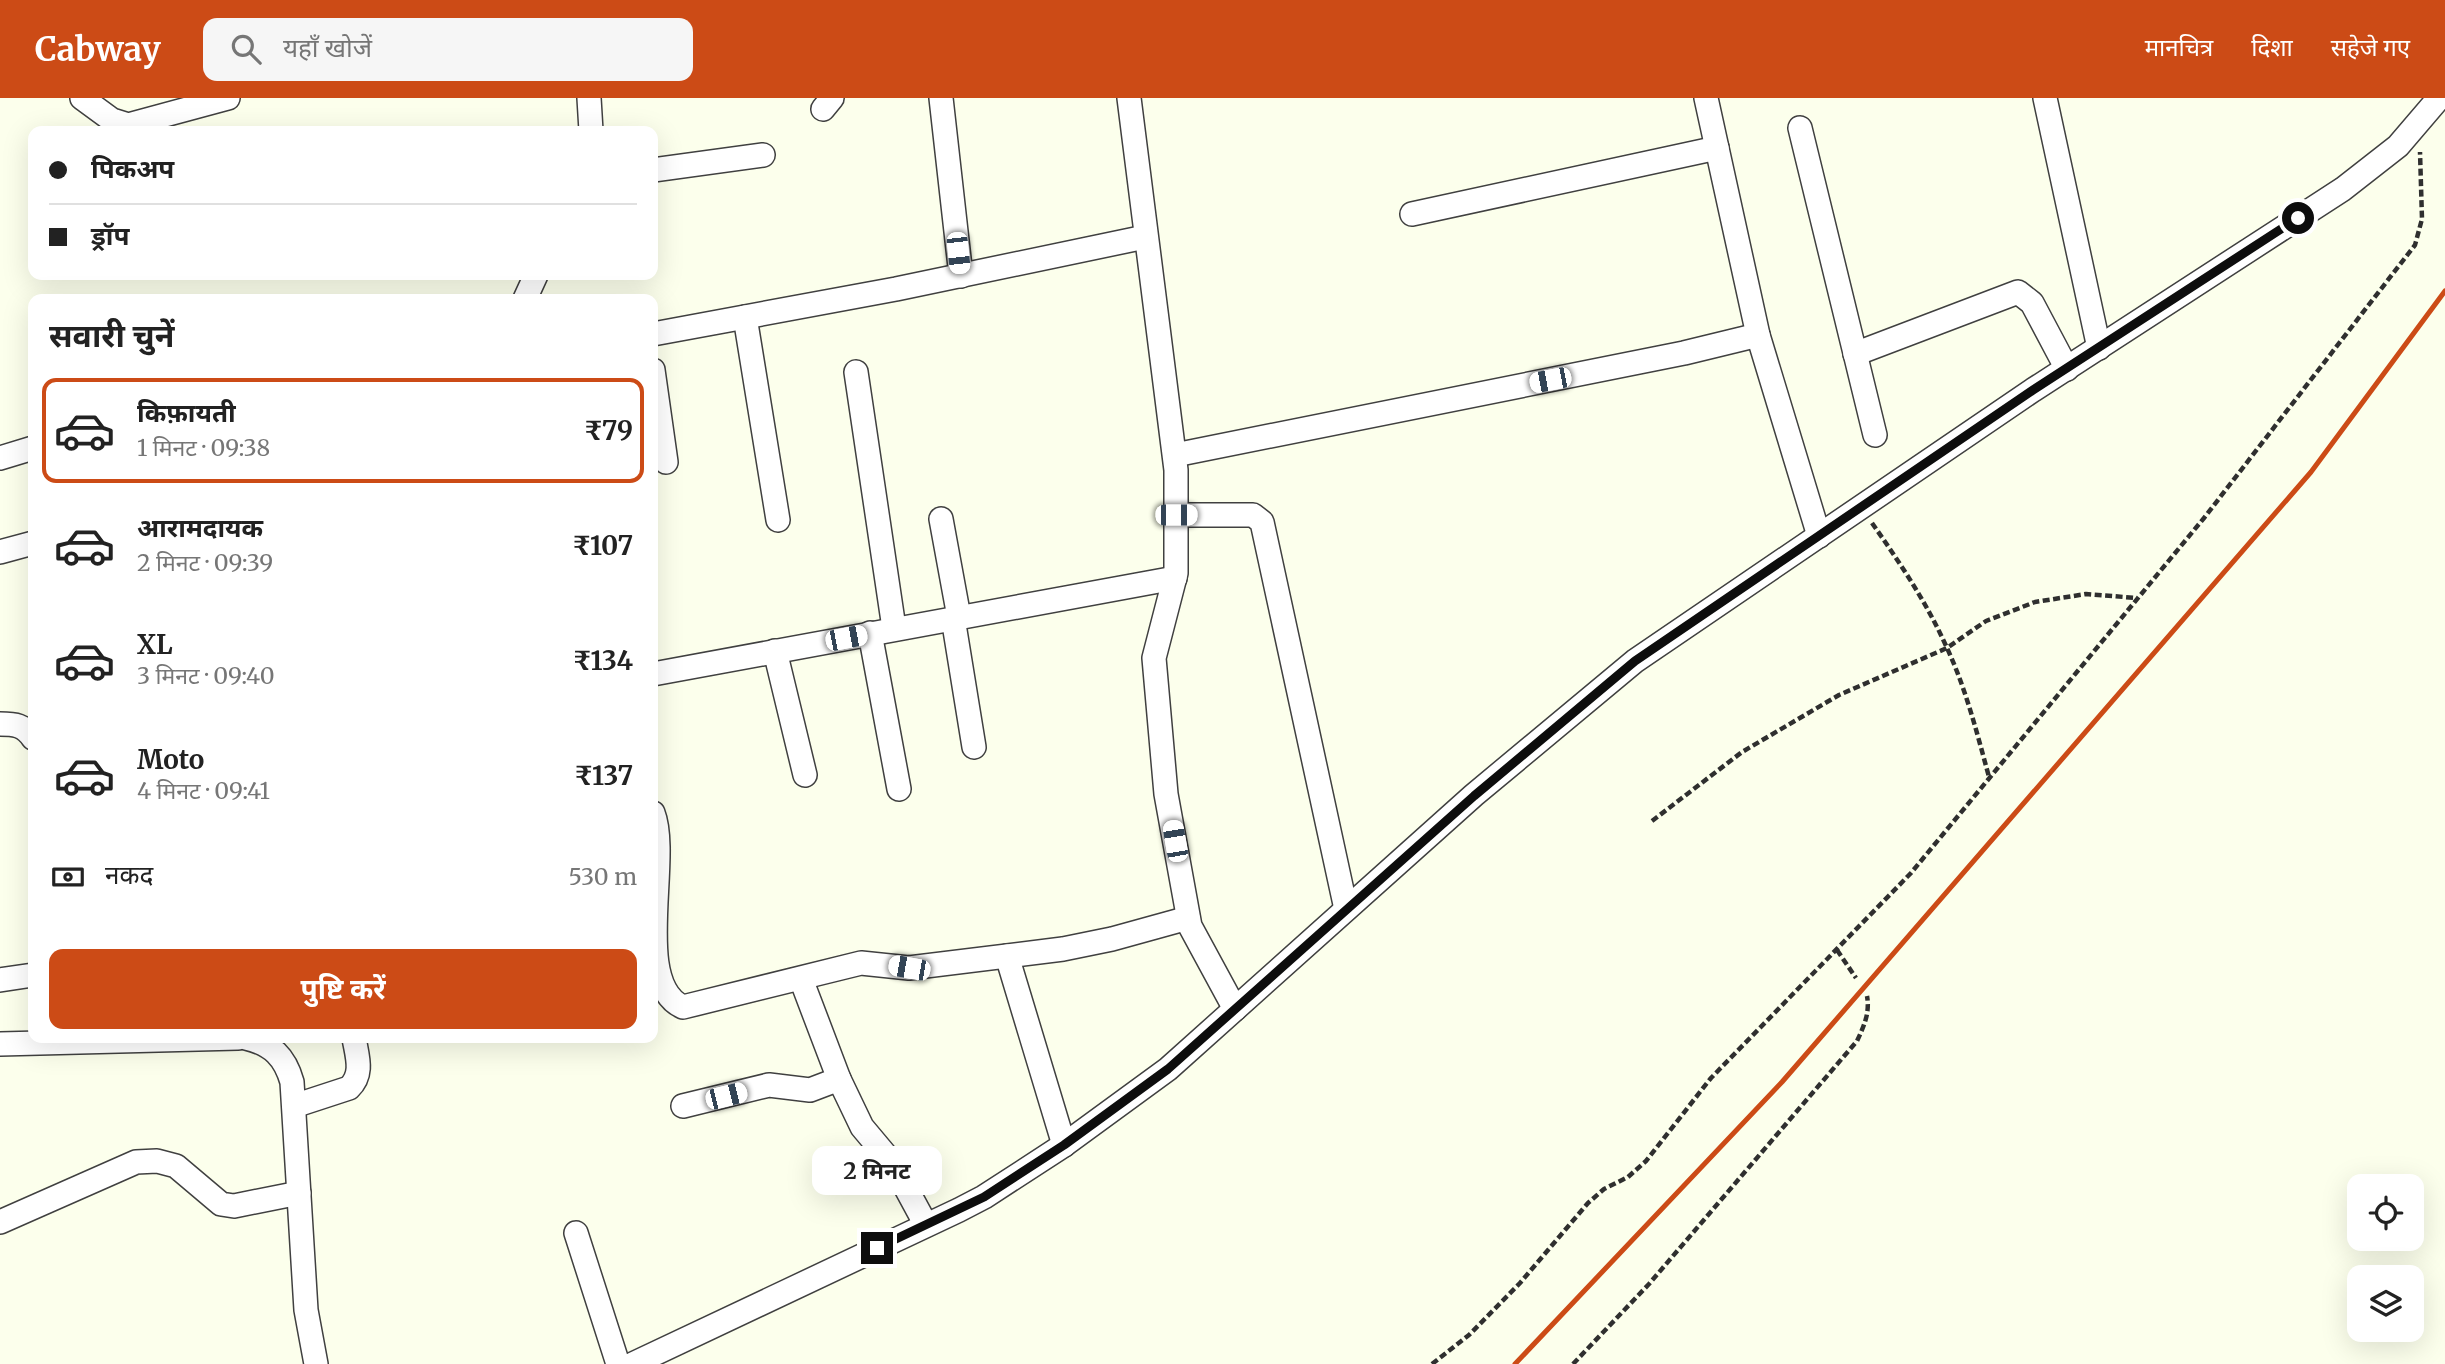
<!DOCTYPE html>
<html lang="hi">
<head>
<meta charset="utf-8">
<style>
	body { margin:0; font-family:Merriweather,"Noto Sans Devanagari",serif; background:#f6f6f6; color:#222; height:100vh; display:flex; flex-direction:column; font-size:26px; white-space:nowrap }
	* { box-sizing:border-box; margin:0 }
	p { font-size:23px; color:#767676 }
	.icon { flex:none; width:38px; height:38px; fill:none; stroke:currentColor; stroke-width:2; stroke-linecap:round; stroke-linejoin:round }
	.map { position:relative; flex:1; overflow:hidden }
	.details { position:absolute; left:28px; top:196px; width:630px; height:749px; display:flex; flex-direction:column; background:#fff; border-radius:14px; box-shadow:0 7px 28px #0002 }
	.details>* { flex:none }
	.guide { position:absolute; left:28px; top:28px; width:630px; height:154px; border-radius:14px; box-shadow:0 7px 28px #0002; display:grid; align-content:center; height:154px; padding:0 21px; background:#fff }
	.tools { position:absolute; left:2347px; top:1076px; display:grid; gap:14px }
	.tools a { display:grid; place-items:center; width:77px; height:77px; border-radius:14px; background:#fff; box-shadow:0 7px 28px #0002; font-size:35px }
	.end { position:absolute; width:32px; height:32px; margin:-16px; border:9px solid #0d0d0d; background:#fff; box-shadow:0 0 0 4px #fff }
	.from { border-radius:50% }
	.bubble { position:absolute; height:49px; border-radius:14px; background:#fff; box-shadow:0 7px 28px #0002; font-size:23px; font-weight:700; line-height:49px; text-align:center }
	.car { position:absolute; width:21px; height:42px; margin:-21px -10px; border-radius:9px; box-shadow:0 0 5px 2px #0007; background:linear-gradient(#fff 24%,#345 0 40%,#fff 0 76%,#345 0 86%,#fff 0) }
	.guide b { display:flex; align-items:center; gap:24px; height:66px; font-size:26px }
	.guide b+b { border-top:2px solid #e0e0e0 }
	.guide i { width:18px; height:18px; background:#222 }
	ul { padding:0; list-style:none }
	li { display:flex; align-items:center; gap:21px; height:105px; margin:0 14px 10px; padding:0 7px; border:4px solid transparent; border-radius:14px }
	li div { flex:1 }
	li b { display:block; font-size:26px }
	li em { font-style:normal; font-weight:700 }
	li.current { border-color:#cc4b16 }
	li>.icon { width:63px; height:63px; stroke-width:1.5 }
	h2 { padding:0 21px; font-size:32px; line-height:84px }
	.pay { display:flex; align-items:center; gap:18px; height:77px; padding:0 21px; font-size:26px }
	.pay p { margin-inline-start:auto }
	.button { display:flex; gap:14px; margin-top:auto; padding:14px 21px }
	.button a { flex:1; height:80px; border-radius:14px; background:#cc4b16; color:#fff; font-size:28px; font-weight:700; line-height:80px; text-align:center }
	header { display:flex; align-items:center; gap:42px; box-sizing:border-box; height:98px; padding:0 35px; background:#cc4b16; color:#fff }
	header strong { font-size:33px }
	nav { display:flex; gap:38px; margin-inline-start:auto; font-size:24px }
	.search { width:490px; height:63px; background:#f6f6f6; display:flex; align-items:center; gap:18px; box-sizing:border-box; padding:0 24px; border-radius:14px; color:#767676; font-size:26px }
	.map>svg:first-child { display:block }
	.lines { fill:none; stroke-linecap:round; stroke-linejoin:round }
	.street-casing { stroke:#404040; stroke-width:26 }
	.path { stroke:#2f2f2f; stroke-width:4.5; stroke-dasharray:7 3.5; stroke-linecap:butt }
	.street { stroke:#fff; stroke-width:23 }
	.rail { stroke:#cc4b16; stroke-width:5 }
	.route { stroke:#0d0d0d; stroke-width:9 }
</style>
</head>
<body>
<header>
<strong>Cabway</strong>
<div class="search"><svg class="icon" aria-label="search" viewBox="0 0 24 24"><circle cx="10" cy="10" r="6"/><path d="M15 15l6 6"/></svg>यहाँ खोजें</div>
<nav><a>मानचित्र</a><a>दिशा</a><a>सहेजे गए</a></nav>
</header>
<div class="map">
<svg width="2445" height="1266" viewBox="0 0 2445 1266">
	<rect width="100%" height="100%" fill="#fcffec"/>
	<g class="lines">
		<defs>
			<g id="street">
				<path d="M 82,0 L 112,22 L 128,27 L 228,0"/>
				<path d="M 589,0 L 591,33"/>
				<path d="M 941,0 L 961,178"/>
				<path d="M 1129,0 L 1176,372 L 1176,475 L 1154,560 L 1166,696 L 1190,828 L 1235,911"/>
				<path d="M 1706,0 L 1758,237 L 1819,438"/>
				<path d="M 2045,0 L 2099,250"/>
				<path d="M 823,11 L 832,0"/>
				<path d="M 1800,30 L 1875,337"/>
				<path d="M 653,72 L 763,57"/>
				<path d="M 1412,116 L 1717,50"/>
				<path d="M 525,201 L 536,177"/>
				<path d="M 745,219 L 778,422"/>
				<path d="M 653,236 L 896,191 L 1145,139"/>
				<path d="M 1855,256 L 2018,194 L 2032,205 L 2067,271"/>
				<path d="M 653,272 L 666,364"/>
				<path d="M 856,274 L 894,530"/>
				<path d="M 1175,357 L 1684,255 L 1758,237"/>
				<path d="M 0,360 L 33,350"/>
				<path d="M 1176,417 L 1253,417 L 1262,424 L 1346,811"/>
				<path d="M 941,421 L 959,519"/>
				<path d="M 0,454 L 33,445"/>
				<path d="M 953,520 L 974,649"/>
				<path d="M 870,535 L 899,691"/>
				<path d="M 775,553 L 805,677"/>
				<path d="M 653,576 L 1175,480"/>
				<path d="M 0,626 C 15,626 24,627 33,640"/>
				<path d="M 653,715 C 671,761 631,886 683,909 L 861,865 L 909,870 L 1063,851 L 1112,841 L 1188,820"/>
				<path d="M 1007,858 L 1064,1047"/>
				<path d="M 801,881 L 839,981 L 862,1029 L 893,1066 L 926,1127"/>
				<path d="M 0,882 L 33,877"/>
				<path d="M 246,940 C 272,946 285,959 292,984 L 306,1212 L 316,1266"/>
				<path d="M 0,946 L 238,940"/>
				<path d="M 294,1008 L 349,990 C 364,976 357,958 354,940"/>
				<path d="M 683,1008 L 769,987 L 810,992 L 839,981"/>
				<path d="M 0,1124 L 136,1064 L 157,1063 L 176,1068 L 221,1106 L 234,1108 L 299,1095"/>
				<path d="M 576,1135 L 618,1266"/>
				<path d="M 633,1266 L 959,1112 L 984,1099 L 1064,1047 L 1168,971 L 1474,697 L 1635,563 L 2033,292 L 2343,91 L 2398,48 L 2439,0"/>
			</g>
		</defs>
		<!-- street casing -->
		<use href="#street" class="street-casing"/>
		<!-- path -->
		<g class="path">
			<path d="M 1872,425 C 1900,465 1927,505 1947,550 C 1966,591 1977,635 1989,679"/>
			<path d="M 1652,723 L 1742,654 L 1839,597 L 1947,550 L 1986,523 L 2035,504 L 2086,496 L 2137,500"/>
			<path d="M 1837,852 L 1856,880"/>
			<path d="M 1432,1266 L 1469,1237 L 1520,1185 L 1588,1105 L 1604,1091 L 1628,1079 L 1646,1063 L 1711,980 L 1911,775 L 2204,420 L 2415,147 L 2422,121 L 2420,54"/>
			<path d="M 1573,1266 L 1649,1186 L 1857,943 C 1864,928 1870,915 1867,898"/>
		</g>
		<!-- street -->
		<use href="#street" class="street"/>
		<!-- rail -->
		<path class="rail" d="M 1515,1266 L 1782,984 L 2311,374 L 2445,193"/>
	</g>
	<g class="lines">
		<!-- route -->
		<path class="route" d="M 877,1150 L 984,1099 L 1064,1047 L 1168,971 L 1474,698 L 1635,563 L 2033,292 L 2298,120"/>
	</g>
</svg>
<div class="tools">
<a><svg class="icon" aria-label="locate" viewBox="0 0 24 24"><circle cx="12" cy="12" r="6"/><path d="M12 2v4M12 18v4M2 12h4M18 12h4"/></svg></a>
<a><svg class="icon" aria-label="layers" viewBox="0 0 24 24"><path d="M12 4l9 5-9 5-9-5zM3 14l9 5 9-5"/></svg></a>
</div>
<i class="end from" style="left:2298px;top:120px"></i>
<i class="end" style="left:877px;top:1150px"></i>
<div class="bubble" style="left:812px;top:1048px;width:130px">2 मिनट</div>
<i class="car" style="left:958px;top:155px;rotate:174deg"></i>
<i class="car" style="left:1550px;top:282px;rotate:259deg"></i>
<i class="car" style="left:1176px;top:417px;rotate:90deg"></i>
<i class="car" style="left:846px;top:540px;rotate:79deg"></i>
<i class="car" style="left:1175px;top:743px;rotate:350deg"></i>
<i class="car" style="left:909px;top:870px;rotate:280deg"></i>
<i class="car" style="left:726px;top:998px;rotate:76deg"></i>
<div class="guide">
<b><i class="from"></i>पिकअप</b>
<b><i></i>ड्रॉप</b>
</div>
<section class="details">
<h2>सवारी चुनें</h2>
<ul>
<li class="current"><svg class="icon" aria-label="car" viewBox="0 0 24 24"><path d="M5 17H2v-5l4-1 3-4h7l3 4 3 1v5h-3M9 17h6M6 11h13"/><circle cx="7" cy="17" r="2"/><circle cx="17" cy="17" r="2"/></svg><div><b>किफ़ायती</b><p>1 मिनट · 09:38</p></div><em>₹79</em></li>
<li><svg class="icon" aria-label="car" viewBox="0 0 24 24"><path d="M5 17H2v-5l4-1 3-4h7l3 4 3 1v5h-3M9 17h6M6 11h13"/><circle cx="7" cy="17" r="2"/><circle cx="17" cy="17" r="2"/></svg><div><b>आरामदायक</b><p>2 मिनट · 09:39</p></div><em>₹107</em></li>
<li><svg class="icon" aria-label="car" viewBox="0 0 24 24"><path d="M5 17H2v-5l4-1 3-4h7l3 4 3 1v5h-3M9 17h6M6 11h13"/><circle cx="7" cy="17" r="2"/><circle cx="17" cy="17" r="2"/></svg><div><b>XL</b><p>3 मिनट · 09:40</p></div><em>₹134</em></li>
<li><svg class="icon" aria-label="car" viewBox="0 0 24 24"><path d="M5 17H2v-5l4-1 3-4h7l3 4 3 1v5h-3M9 17h6M6 11h13"/><circle cx="7" cy="17" r="2"/><circle cx="17" cy="17" r="2"/></svg><div><b>Moto</b><p>4 मिनट · 09:41</p></div><em>₹137</em></li>
</ul>
<div class="pay"><svg class="icon" aria-label="cash" viewBox="0 0 24 24"><path d="M3 7h18v10H3z"/><circle cx="12" cy="12" r="2"/></svg>नकद<p>530 m</p></div>
<div class="button"><a>पुष्टि करें</a></div>
</section>
</div>
</body>
</html>
